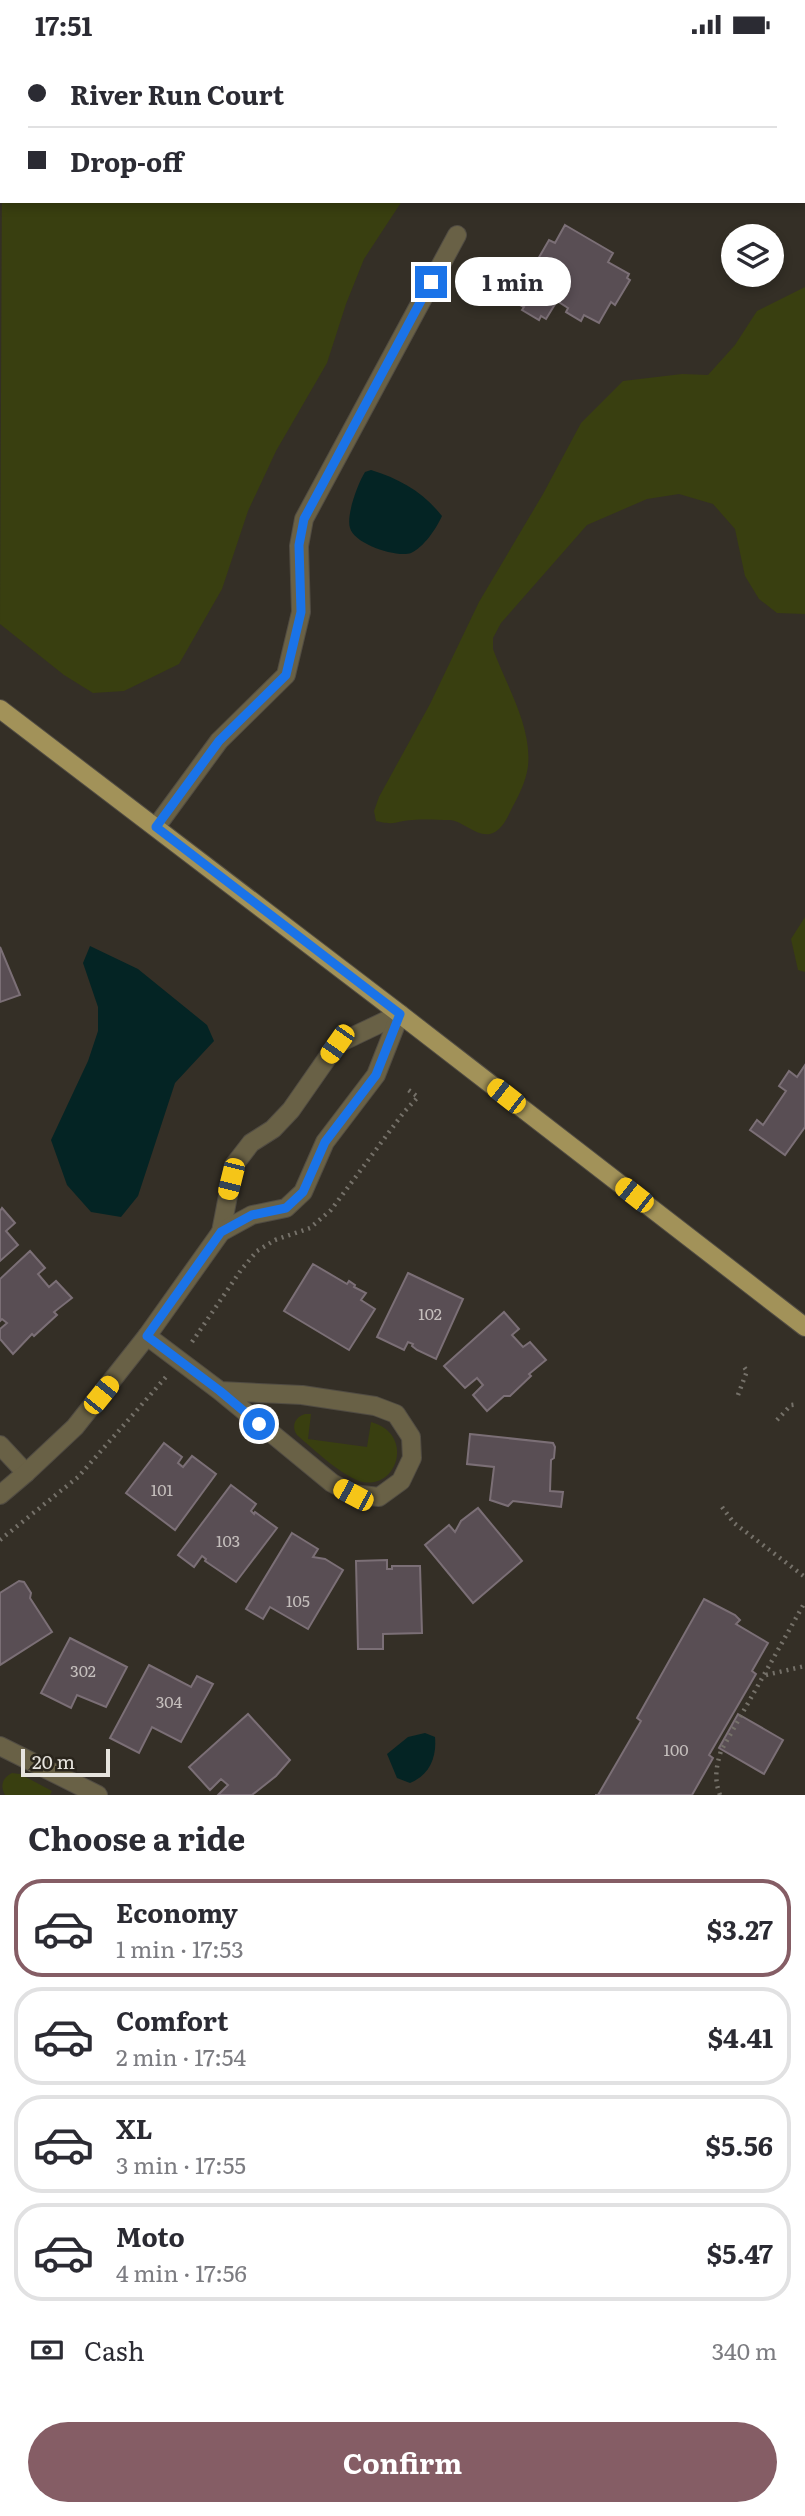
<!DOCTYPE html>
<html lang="en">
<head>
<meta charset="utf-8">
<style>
	body { margin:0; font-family:Literata,serif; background:#f7f7f7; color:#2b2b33; height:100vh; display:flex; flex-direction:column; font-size:26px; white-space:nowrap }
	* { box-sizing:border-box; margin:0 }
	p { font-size:23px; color:#7c7c81 }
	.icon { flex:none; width:38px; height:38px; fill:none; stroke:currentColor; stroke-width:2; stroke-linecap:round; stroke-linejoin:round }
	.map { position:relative; height:1746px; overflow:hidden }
	.drawer { display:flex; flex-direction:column; background:#fff; flex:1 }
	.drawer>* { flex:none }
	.hud { position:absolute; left:0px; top:0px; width:805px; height:154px; box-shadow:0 4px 10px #0003; display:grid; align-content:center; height:154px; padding:0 28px; background:#fff }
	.controls { position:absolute; left:721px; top:175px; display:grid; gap:14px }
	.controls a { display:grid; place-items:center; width:63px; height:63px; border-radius:50%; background:#fff; box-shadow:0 4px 10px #0003; font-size:35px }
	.scale { position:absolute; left:21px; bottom:18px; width:89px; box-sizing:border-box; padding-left:7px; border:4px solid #e7e4de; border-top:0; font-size:19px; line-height:24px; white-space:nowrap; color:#e7e4de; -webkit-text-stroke:5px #2a251c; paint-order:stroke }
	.end { position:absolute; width:32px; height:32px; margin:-16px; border:9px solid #1a73e8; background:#fff; box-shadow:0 0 0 4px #fff }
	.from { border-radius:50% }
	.bubble { position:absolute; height:49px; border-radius:24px; background:#fff; box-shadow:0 4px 10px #0003; font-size:23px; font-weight:700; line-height:49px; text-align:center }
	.car { position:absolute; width:21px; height:42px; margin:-21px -10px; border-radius:9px; box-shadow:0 0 5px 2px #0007; background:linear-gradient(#f5c518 24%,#345 0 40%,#f5c518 0 76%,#345 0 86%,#f5c518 0) }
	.hud b { display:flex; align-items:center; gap:24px; height:66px; font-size:26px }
	.hud b+b { border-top:2px solid #e1e1e2 }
	.hud i { width:18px; height:18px; background:#2b2b33 }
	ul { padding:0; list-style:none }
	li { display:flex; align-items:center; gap:21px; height:98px; margin:0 14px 10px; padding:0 14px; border:4px solid #e1e1e2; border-radius:28px }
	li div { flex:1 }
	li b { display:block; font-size:26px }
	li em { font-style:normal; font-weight:700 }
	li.on { border-color:#855d65 }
	li>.icon { width:63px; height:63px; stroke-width:1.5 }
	h2 { padding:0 28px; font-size:32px; line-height:84px }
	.pay { display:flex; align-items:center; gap:18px; height:77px; padding:0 28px; font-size:26px }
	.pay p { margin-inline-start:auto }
	.action { display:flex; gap:14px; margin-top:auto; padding:14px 28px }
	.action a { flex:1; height:80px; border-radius:42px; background:#855d65; color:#fff; font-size:28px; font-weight:700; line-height:80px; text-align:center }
	.status { display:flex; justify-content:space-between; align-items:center; height:49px; padding:0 35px; background:#fff; direction:ltr }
	.status svg { height:19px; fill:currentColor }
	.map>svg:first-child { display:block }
	.green { fill:#393f10 }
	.water { fill:#042424 }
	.building { fill:#594e54; stroke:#7b6f76; stroke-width:2 }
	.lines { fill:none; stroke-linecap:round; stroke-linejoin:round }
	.minor-casing { stroke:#514c43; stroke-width:20 }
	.major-casing { stroke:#514c43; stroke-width:20 }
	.path { stroke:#757169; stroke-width:4.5; stroke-dasharray:2 5; stroke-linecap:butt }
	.minor { stroke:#696146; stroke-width:18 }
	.major { stroke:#a29259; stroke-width:18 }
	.route { stroke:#1a73e8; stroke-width:9 }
	.labels { text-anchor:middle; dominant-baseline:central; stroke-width:5; stroke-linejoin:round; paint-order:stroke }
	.number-label { font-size:16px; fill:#c4bebc }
</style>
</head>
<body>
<div class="status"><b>17:51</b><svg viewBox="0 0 49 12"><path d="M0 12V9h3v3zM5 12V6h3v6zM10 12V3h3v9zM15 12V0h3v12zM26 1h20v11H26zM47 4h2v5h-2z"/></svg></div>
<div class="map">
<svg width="805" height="1746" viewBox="0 0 805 1746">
	<rect width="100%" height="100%" fill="#342f26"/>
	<!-- green -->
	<g class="green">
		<path d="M 81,0 L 486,0 L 80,2 Z"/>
		<path d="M 2,118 L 2,152 L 402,152 L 364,210 L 346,255 L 327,314 L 276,402 L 248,462 L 222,540 L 179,615 L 124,642 L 93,644 L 64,626 L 0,575 Z"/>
		<path d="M 805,238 L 805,565 L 777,564 L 759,550 L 745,527 L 735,480 L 713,455 L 679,445 L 647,450 L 587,476 L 501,574 L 493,589 L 493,600 C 506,636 532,677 528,717 C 526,732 520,744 513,757 C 509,765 504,778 495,783 C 480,792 464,772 450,771 C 438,771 425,770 413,771 C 394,772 398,777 376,772 L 374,762 L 379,748 L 430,655 L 479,553 L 543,445 L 581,374 L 623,332 L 682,325 L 708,326 L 735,296 L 757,262 Z"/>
		<path d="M 805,868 L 805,923 L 798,921 L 791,890 Z"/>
		<path d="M 305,1365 L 311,1365 L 308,1390 L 367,1398 L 371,1373 C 416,1385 397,1444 359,1432 C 340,1425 313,1400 297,1386 C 291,1377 295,1368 305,1365 Z"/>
		<path d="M 12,1724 L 20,1725 L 52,1742 L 50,1746 L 5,1746 C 0,1737 2,1729 12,1724 Z"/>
	</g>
	<!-- water -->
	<g class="water">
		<path d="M 371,421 C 400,430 423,443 442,467 C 436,480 424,498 411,504 C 397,509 354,495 350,479 C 346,466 358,434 365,423 Z"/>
		<path d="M 90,897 L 138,920 L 207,976 L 214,992 L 175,1034 L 138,1147 L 121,1168 L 91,1163 L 67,1136 L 51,1091 L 88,1012 L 98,982 L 98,958 L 83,914 Z"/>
		<path d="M 425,1684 L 435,1688 C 437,1709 429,1726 410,1734 L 397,1729 L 387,1705 L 408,1688 Z"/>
	</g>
	<!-- building -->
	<g class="building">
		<path d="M 565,176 L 613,204 L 608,213 L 629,225 L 627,229 L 630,231 L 615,256 L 611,253 L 599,274 L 584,266 L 581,272 L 566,263 L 568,259 L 557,252 L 546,270 L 541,267 L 539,271 L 522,261 L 524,258 L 518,255 L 539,219 L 534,217 L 549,191 L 555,194 Z"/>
		<path d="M 0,898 L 20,946 L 0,953 Z"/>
		<path d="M 805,1016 L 805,1078 L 785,1106 L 750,1081 L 757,1071 L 763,1076 L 786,1042 L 779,1037 L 789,1022 L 797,1028 Z"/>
		<path d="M 2,1159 L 15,1174 L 6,1182 L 18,1196 L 0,1212 L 0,1162 Z"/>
		<path d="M 30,1202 L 45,1219 L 38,1225 L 49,1238 L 56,1232 L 72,1249 L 54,1263 L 57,1266 L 34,1287 L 32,1285 L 13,1305 L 0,1290 L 0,1280 L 7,1274 L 2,1270 L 0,1272 L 0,1230 Z"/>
		<path d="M 313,1215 L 347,1235 L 349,1232 L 355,1236 L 354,1238 L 366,1244 L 361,1251 L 375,1260 L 349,1301 L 284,1262 Z"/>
		<path d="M 408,1224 L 463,1250 L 436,1310 L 417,1301 L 412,1297 L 413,1295 L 408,1293 L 404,1301 L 377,1288 Z"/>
		<path d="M 504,1263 L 519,1280 L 512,1286 L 523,1298 L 530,1293 L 546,1311 L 529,1325 L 531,1327 L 510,1347 L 504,1347 L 487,1362 L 473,1346 L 483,1336 L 477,1329 L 465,1339 L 444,1317 Z"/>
		<path d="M 470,1385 L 553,1394 L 555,1398 L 554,1409 L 551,1411 L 550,1442 L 563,1443 L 561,1458 L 513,1452 L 508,1457 L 490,1451 L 494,1418 L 467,1415 Z"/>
		<path d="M 164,1394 L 182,1408 L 178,1414 L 183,1418 L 192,1407 L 216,1425 L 175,1481 L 126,1444 Z"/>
		<path d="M 231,1436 L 256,1455 L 251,1462 L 254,1465 L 255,1463 L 277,1479 L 236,1533 L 205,1512 L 206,1510 L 202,1507 L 194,1518 L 178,1506 Z"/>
		<path d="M 478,1459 L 522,1512 L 473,1554 L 425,1496 L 449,1476 L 455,1483 L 461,1472 Z"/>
		<path d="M 292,1484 L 318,1500 L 313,1508 L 325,1510 L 343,1521 L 308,1580 L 270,1558 L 263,1570 L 246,1560 Z"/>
		<path d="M 387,1511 L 387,1520 L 392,1520 L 392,1517 L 420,1517 L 422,1584 L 383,1585 L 383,1600 L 358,1600 L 356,1512 Z"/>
		<path d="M 19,1532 L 24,1533 L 31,1544 L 30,1549 L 52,1583 L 0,1616 L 0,1544 Z"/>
		<path d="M 704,1550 L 735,1566 L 740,1571 L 736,1575 L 768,1594 L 752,1622 L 756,1625 L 709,1706 L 713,1709 L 692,1746 L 595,1746 L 598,1746 L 641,1672 L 637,1669 Z"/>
		<path d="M 70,1589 L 127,1618 L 106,1658 L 77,1646 L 71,1659 L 41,1644 Z"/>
		<path d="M 149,1616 L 191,1638 L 197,1627 L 213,1635 L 181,1693 L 152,1678 L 139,1704 L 110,1689 Z"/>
		<path d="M 248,1665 L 290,1711 L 276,1727 L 252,1746 L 218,1746 L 228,1736 L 221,1730 L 210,1741 L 189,1718 Z"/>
		<path d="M 738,1665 L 783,1691 L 764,1725 L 719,1699 Z"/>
	</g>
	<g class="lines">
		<defs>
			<g id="minor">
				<path d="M 156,778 L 219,692 L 286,626 L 301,563 L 299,497 L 304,470 L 457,186"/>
				<path d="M 221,1183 L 234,1116 L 251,1094 L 273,1080 L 291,1061 L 337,995 L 400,965"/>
				<path d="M 147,1287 L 220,1342 L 332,1434 L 353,1445 L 379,1448 L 401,1432 L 412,1409 L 411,1388 L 396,1365 L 375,1357 L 302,1346 L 220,1342"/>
				<path d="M 0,1396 L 26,1424"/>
				<path d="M 0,1446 L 26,1424 L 75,1378 L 147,1287 L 221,1183 L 252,1166 L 286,1159 L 303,1143 L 325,1093 L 376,1026 L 400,965"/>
				<path d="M 0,1697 L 98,1746"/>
			</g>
			<path id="major" d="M 0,660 L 400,965 L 805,1278"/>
		</defs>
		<!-- minor casing -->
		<use href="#minor" class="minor-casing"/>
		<!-- major casing -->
		<use href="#major" class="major-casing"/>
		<!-- path -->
		<g class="path">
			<path d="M 192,1293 L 241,1221 L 257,1202 L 275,1191 L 310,1179 L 331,1161 L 404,1063 L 418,1048 L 407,1040"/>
			<path d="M 738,1346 L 747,1322 L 742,1315"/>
			<path d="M 777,1371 L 791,1356 L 798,1355"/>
			<path d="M 722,1458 L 734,1474 L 805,1528"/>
			<path d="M 0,1491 L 78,1428 L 166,1328"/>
			<path d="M 766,1626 L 805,1617"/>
			<path d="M 720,1746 C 714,1730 716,1718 721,1702 L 805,1553"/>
		</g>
		<!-- minor -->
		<use href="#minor" class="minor"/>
		<!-- major -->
		<use href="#major" class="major"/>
	</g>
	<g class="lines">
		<!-- route -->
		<path class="route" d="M 259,1375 L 220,1342 L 147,1287 L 221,1183 L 252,1166 L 286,1159 L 303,1143 L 325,1093 L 376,1026 L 400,965 L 156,778 L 219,692 L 286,626 L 301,563 L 299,496 L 304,470 L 431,233"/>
	</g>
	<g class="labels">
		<!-- number labels -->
		<g class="number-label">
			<text x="430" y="1264">102</text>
			<text x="162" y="1440">101</text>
			<text x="228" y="1491">103</text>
			<text x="298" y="1551">105</text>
			<text x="83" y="1621">302</text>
			<text x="169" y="1652">304</text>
			<text x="676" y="1700">100</text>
		</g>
	</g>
</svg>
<div class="controls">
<a><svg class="icon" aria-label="layers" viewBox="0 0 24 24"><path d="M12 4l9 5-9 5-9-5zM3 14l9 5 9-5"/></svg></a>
</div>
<div class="scale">20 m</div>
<i class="end from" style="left:259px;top:1375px"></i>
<i class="end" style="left:431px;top:233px"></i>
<div class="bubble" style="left:455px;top:208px;width:116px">1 min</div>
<i class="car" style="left:337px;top:995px;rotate:215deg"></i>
<i class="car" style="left:506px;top:1047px;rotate:308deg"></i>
<i class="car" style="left:231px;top:1130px;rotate:194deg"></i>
<i class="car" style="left:634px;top:1146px;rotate:308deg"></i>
<i class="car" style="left:101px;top:1346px;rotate:39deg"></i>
<i class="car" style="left:353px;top:1446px;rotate:298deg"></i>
<div class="hud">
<b><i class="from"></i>River Run Court</b>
<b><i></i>Drop-off</b>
</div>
</div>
<section class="drawer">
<h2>Choose a ride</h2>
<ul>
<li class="on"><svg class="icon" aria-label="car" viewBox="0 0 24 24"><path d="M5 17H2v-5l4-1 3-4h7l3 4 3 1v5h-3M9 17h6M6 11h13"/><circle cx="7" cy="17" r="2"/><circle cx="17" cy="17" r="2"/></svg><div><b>Economy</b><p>1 min · 17:53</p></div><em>$3.27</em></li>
<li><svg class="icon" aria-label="car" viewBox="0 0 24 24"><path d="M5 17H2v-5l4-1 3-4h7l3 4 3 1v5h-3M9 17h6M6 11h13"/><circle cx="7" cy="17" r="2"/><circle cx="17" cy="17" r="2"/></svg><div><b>Comfort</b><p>2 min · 17:54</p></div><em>$4.41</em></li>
<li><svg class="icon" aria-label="car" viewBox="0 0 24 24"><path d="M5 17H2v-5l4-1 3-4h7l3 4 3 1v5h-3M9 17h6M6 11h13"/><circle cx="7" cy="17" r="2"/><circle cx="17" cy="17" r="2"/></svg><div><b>XL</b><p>3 min · 17:55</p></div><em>$5.56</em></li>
<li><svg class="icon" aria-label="car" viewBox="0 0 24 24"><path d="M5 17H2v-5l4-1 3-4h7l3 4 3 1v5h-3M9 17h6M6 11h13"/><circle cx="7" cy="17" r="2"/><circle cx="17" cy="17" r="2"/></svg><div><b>Moto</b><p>4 min · 17:56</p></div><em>$5.47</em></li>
</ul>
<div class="pay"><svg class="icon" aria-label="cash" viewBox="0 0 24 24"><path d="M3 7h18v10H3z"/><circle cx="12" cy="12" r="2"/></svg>Cash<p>340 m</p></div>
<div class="action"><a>Confirm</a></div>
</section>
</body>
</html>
